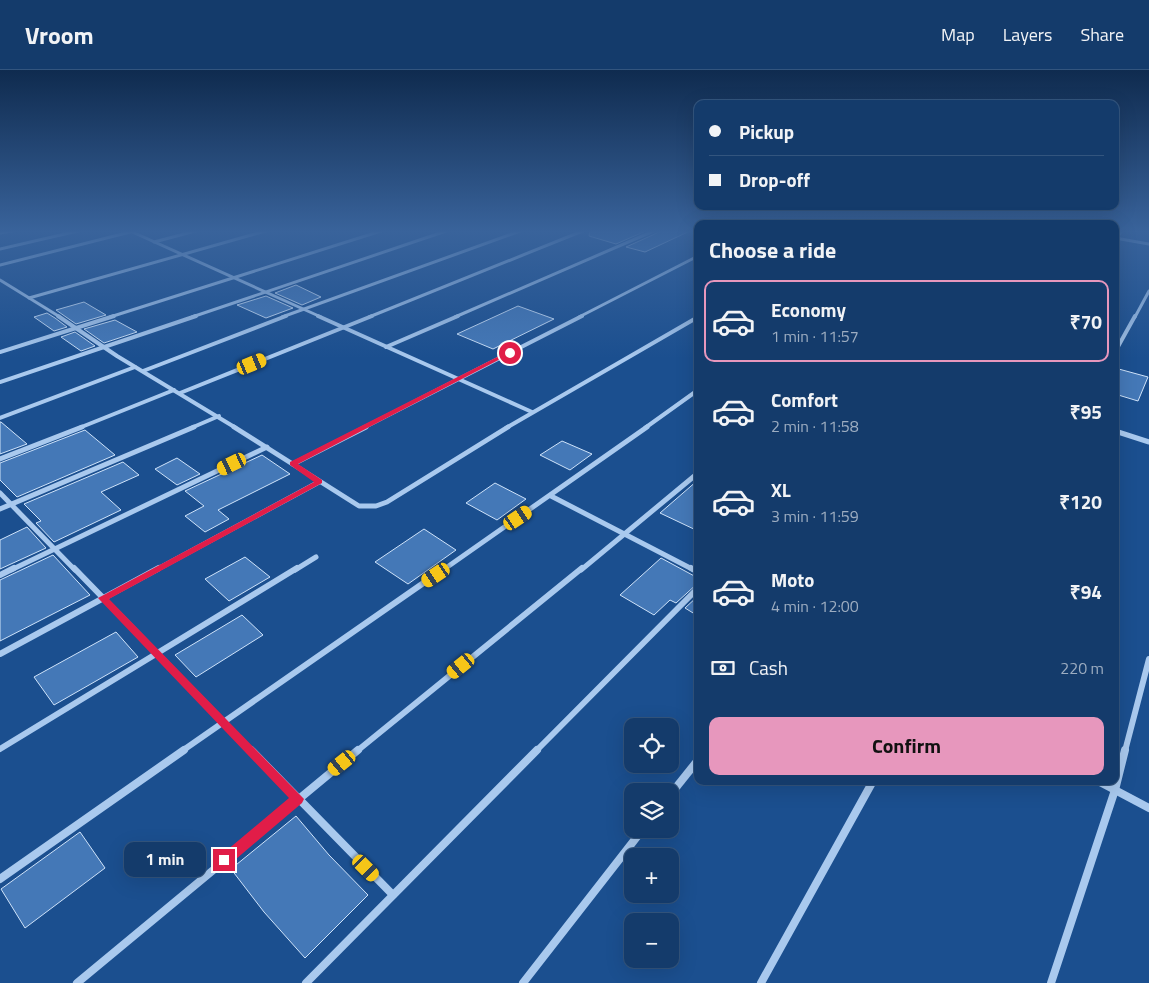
<!DOCTYPE html>
<html lang="en">
<head>
<meta charset="utf-8">
<style>
	body { margin:0; font-family:"Titillium Web",sans-serif; background:#1d4271; color:#f1f3f6; height:100vh; display:flex; flex-direction:column; font-size:19px; white-space:nowrap }
	* { box-sizing:border-box; margin:0 }
	p { font-size:16px; color:#9dadc1 }
	.icon { flex:none; width:28px; height:28px; fill:none; stroke:currentColor; stroke-width:2; stroke-linecap:round; stroke-linejoin:round }
	.map { position:relative; flex:1; overflow:hidden }
	.details { position:absolute; left:694px; top:150px; width:425px; height:565px; display:flex; flex-direction:column; background:#143b6b; border-radius:10px; box-shadow:0 5px 20px #0002,0 0 0 1px #33557e }
	.details>* { flex:none }
	.hud { position:absolute; left:694px; top:30px; width:425px; height:110px; border-radius:10px; box-shadow:0 5px 20px #0002,0 0 0 1px #33557e; display:grid; align-content:center; height:110px; padding:0 15px; background:#143b6b }
	.tools { position:absolute; left:624px; top:648px; display:grid; gap:10px }
	.tools a { display:grid; place-items:center; width:55px; height:55px; border-radius:10px; background:#143b6b; box-shadow:0 5px 20px #0002,0 0 0 1px #33557e; font-size:25px }
	.end { position:absolute; width:22px; height:22px; margin:-11px; border:6px solid #e11d48; background:#fff; box-shadow:0 0 0 2px #fff }
	.from { border-radius:50% }
	.bubble { position:absolute; height:35px; border-radius:10px; background:#143b6b; box-shadow:0 5px 20px #0002,0 0 0 1px #33557e; font-size:16px; font-weight:700; line-height:35px; text-align:center }
	.car { position:absolute; width:15px; height:30px; margin:-15px -8px; border-radius:6px; box-shadow:0 0 4px 1px #0007; background:linear-gradient(#f5c518 24%,#345 0 40%,#f5c518 0 76%,#345 0 86%,#f5c518 0) }
	.hud b { display:flex; align-items:center; gap:18px; height:48px; font-size:19px }
	.hud b+b { border-top:1px solid #33557e }
	.hud i { width:12px; height:12px; background:#f1f3f6 }
	ul { padding:0; list-style:none }
	li { display:flex; align-items:center; gap:15px; height:82px; margin:0 10px 8px; padding:0 5px; border:2px solid transparent; border-radius:10px }
	li div { flex:1 }
	li b { display:block; font-size:19px }
	li em { font-style:normal; font-weight:700 }
	li.current { border-color:#e797bd }
	li>.icon { width:45px; height:45px; stroke-width:1.5 }
	h2 { padding:0 15px; font-size:22px; line-height:60px }
	.pay { display:flex; align-items:center; gap:12px; height:55px; padding:0 15px; font-size:19px }
	.pay p { margin-inline-start:auto }
	.button { display:flex; gap:10px; margin-top:auto; padding:10px 15px }
	.button a { flex:1; height:58px; border-radius:10px; background:#e797bd; color:#111; font-size:20px; font-weight:700; line-height:58px; text-align:center }
	header { display:flex; align-items:center; gap:30px; box-sizing:border-box; height:70px; padding:0 25px; background:#143b6b; border-bottom:1px solid #33557e }
	header strong { font-size:24px }
	nav { display:flex; gap:28px; margin-inline-start:auto; font-size:18px }
	.map>svg:first-child { display:block }
	.building { fill:#4478b7; stroke:#cfe3fa }
	.lines { fill:none; stroke-linecap:round; stroke-linejoin:round }
	.minor-far4 { stroke:#a9c9ee; stroke-width:3 }
	.minor-far3 { stroke:#a9c9ee; stroke-width:4 }
	.minor-far2 { stroke:#a9c9ee; stroke-width:5 }
	.minor-far1 { stroke:#a9c9ee; stroke-width:6 }
	.minor { stroke:#a9c9ee; stroke-width:8 }
	.route { fill:#e11d48 }
</style>
</head>
<body>
<header>
<strong>Vroom</strong>
<nav><a>Map</a><a>Layers</a><a>Share</a></nav>
</header>
<div class="map">
<svg width="1149" height="913" viewBox="0 0 1149 913">
	<rect width="100%" height="100%" fill="#1b4f8f"/>
	<!-- building -->
	<g class="building">
		<path d="M 590,160 L 648,160 L 616,174 L 589,166 Z"/>
		<path d="M 659,160 L 692,160 L 645,182 L 626,177 L 657,163 Z"/>
		<path d="M 296,215 L 321,227 L 302,235 L 275,223 Z"/>
		<path d="M 266,226 L 293,238 L 266,248 L 237,235 Z"/>
		<path d="M 84,232 L 106,245 L 76,254 L 56,240 Z"/>
		<path d="M 518,236 L 554,249 L 493,279 L 457,264 Z"/>
		<path d="M 47,243 L 55,248 L 67,257 L 54,261 L 34,247 Z"/>
		<path d="M 115,250 L 137,262 L 104,273 L 84,259 Z"/>
		<path d="M 75,262 L 95,276 L 81,281 L 61,267 Z"/>
		<path d="M 1115,298 L 1148,307 L 1138,331 L 1115,324 Z"/>
		<path d="M 0,352 L 1,352 L 27,374 L 0,384 Z"/>
		<path d="M 85,360 L 115,385 L 17,427 L 0,410 L 0,393 Z"/>
		<path d="M 562,371 L 592,384 L 570,400 L 540,385 Z"/>
		<path d="M 262,385 L 290,404 L 218,440 L 229,449 L 205,462 L 185,446 L 204,436 L 185,421 Z"/>
		<path d="M 177,388 L 200,404 L 177,415 L 155,399 Z"/>
		<path d="M 123,392 L 139,405 L 101,422 L 121,440 L 54,472 L 36,453 L 41,451 L 24,434 Z"/>
		<path d="M 698,410 L 698,461 L 660,443 Z"/>
		<path d="M 495,413 L 526,429 L 497,450 L 466,433 Z"/>
		<path d="M 27,457 L 46,478 L 0,499 L 0,470 Z"/>
		<path d="M 424,459 L 456,480 L 408,514 L 375,492 Z"/>
		<path d="M 53,485 L 90,525 L 0,571 L 0,510 Z"/>
		<path d="M 245,487 L 270,507 L 229,531 L 205,509 Z"/>
		<path d="M 661,488 L 698,508 L 698,513 L 676,533 L 670,530 L 654,545 L 620,525 Z"/>
		<path d="M 698,526 L 698,546 L 685,538 Z"/>
		<path d="M 242,545 L 263,565 L 196,607 L 175,585 Z"/>
		<path d="M 116,562 L 138,587 L 54,635 L 34,607 Z"/>
		<path d="M 296,746 L 329,785 L 368,825 L 305,888 L 264,842 L 231,799 Z"/>
		<path d="M 80,762 L 105,798 L 25,858 L 1,819 Z"/>
	</g>
	<g class="lines">
		<!-- minor-far4 -->
		<g class="minor-far4">
			<path d="M 128,160 L 321,247"/>
			<path d="M 0,163 L 16,160"/>
			<path d="M 1115,168 L 1149,174"/>
			<path d="M 1115,169 L 1123,160"/>
			<path d="M 154,172 L 199,160"/>
			<path d="M 0,179 L 82,160"/>
			<path d="M 0,195 L 138,160"/>
			<path d="M 0,210 L 60,247"/>
			<path d="M 29,228 L 269,160"/>
			<path d="M 110,247 L 384,160"/>
			<path d="M 192,247 L 449,160"/>
			<path d="M 282,247 L 523,160"/>
			<path d="M 369,247 L 585,160"/>
			<path d="M 455,247 L 656,160"/>
			<path d="M 579,247 L 698,186"/>
			<path d="M 1135,247 L 1149,221"/>
		</g>
		<!-- minor-far3 -->
		<g class="minor-far3">
			<path d="M 58,246 L 117,286 L 236,358"/>
			<path d="M 318,246 L 532,342"/>
			<path d="M 386,277 L 458,246"/>
			<path d="M 0,282 L 114,246"/>
			<path d="M 1115,282 L 1135,246"/>
			<path d="M 143,301 L 286,246"/>
			<path d="M 0,312 L 196,246"/>
			<path d="M 180,323 L 372,246"/>
			<path d="M 0,348 L 135,297"/>
			<path d="M 79,358 L 174,320"/>
			<path d="M 191,358 L 219,346"/>
			<path d="M 363,358 L 582,246"/>
			<path d="M 506,358 L 698,247"/>
			<path d="M 645,358 L 698,320"/>
		</g>
		<!-- minor-far2 -->
		<g class="minor-far2">
			<path d="M 234,357 L 359,436 L 376,436 L 387,432 L 508,357"/>
			<path d="M 1115,361 L 1149,372"/>
			<path d="M 0,389 L 82,357"/>
			<path d="M 293,394 L 366,357"/>
			<path d="M 0,423 L 75,500"/>
			<path d="M 551,426 L 694,500"/>
			<path d="M 0,439 L 194,357"/>
			<path d="M 11,500 L 267,377"/>
			<path d="M 156,500 L 319,412"/>
			<path d="M 295,500 L 316,487"/>
			<path d="M 443,500 L 647,357"/>
			<path d="M 581,500 L 698,403"/>
		</g>
		<!-- minor-far1 -->
		<g class="minor-far1">
			<path d="M 74,498 L 252,681"/>
			<path d="M 691,498 L 698,502"/>
			<path d="M 0,505 L 14,498"/>
			<path d="M 0,584 L 159,498"/>
			<path d="M 0,679 L 297,498"/>
			<path d="M 182,681 L 445,498"/>
			<path d="M 357,681 L 582,498"/>
			<path d="M 536,681 L 698,518"/>
			<path d="M 1125,681 L 1149,589"/>
		</g>
		<!-- minor -->
		<g class="minor">
			<path d="M 251,680 L 393,825"/>
			<path d="M 1098,711 L 1149,738"/>
			<path d="M 670,725 L 698,690"/>
			<path d="M 0,809 L 184,680"/>
			<path d="M 77,913 L 358,680"/>
			<path d="M 306,913 L 537,680"/>
			<path d="M 523,913 L 643,759"/>
			<path d="M 761,913 L 873,711"/>
			<path d="M 1051,913 L 1115,720 L 1125,680"/>
		</g>
	</g>
	<!-- sky -->
	<linearGradient id="sky" x2="0" y2="1"><stop stop-color="#0f2b4f"/><stop offset="0.56" stop-color="#39639b"/><stop offset="1" stop-color="#39639b" stop-opacity="0"/></linearGradient>
	<rect width="1149" height="288" fill="url(#sky)"/>
	<!-- route -->
	<path class="route" d="M 507,282 L 512,283 L 298,394 L 322,410 L 322,413 L 109,529 L 304,729 L 302,733 L 229,795 L 224,797 L 220,795 L 218,790 L 220,786 L 289,728 L 98,528 L 314,412 L 290,395 L 290,392 Z"/>
</svg>
<div class="tools">
<a><svg class="icon" aria-label="locate" viewBox="0 0 24 24"><circle cx="12" cy="12" r="6"/><path d="M12 2v4M12 18v4M2 12h4M18 12h4"/></svg></a>
<a><svg class="icon" aria-label="layers" viewBox="0 0 24 24"><path d="M12 4l9 5-9 5-9-5zM3 14l9 5 9-5"/></svg></a>
<a>+</a>
<a>−</a>
</div>
<i class="end from" style="left:510px;top:283px"></i>
<i class="end" style="left:224px;top:790px"></i>
<div class="bubble" style="left:124px;top:772px;width:82px">1 min</div>
<i class="car" style="left:252px;top:294px;rotate:68deg"></i>
<i class="car" style="left:232px;top:394px;rotate:244deg"></i>
<i class="car" style="left:518px;top:448px;rotate:56deg"></i>
<i class="car" style="left:436px;top:505px;rotate:236deg"></i>
<i class="car" style="left:461px;top:596px;rotate:231deg"></i>
<i class="car" style="left:342px;top:693px;rotate:231deg"></i>
<i class="car" style="left:366px;top:798px;rotate:135deg"></i>
<div class="hud">
<b><i class="from"></i>Pickup</b>
<b><i></i>Drop-off</b>
</div>
<section class="details">
<h2>Choose a ride</h2>
<ul>
<li class="current"><svg class="icon" aria-label="car" viewBox="0 0 24 24"><path d="M5 17H2v-5l4-1 3-4h7l3 4 3 1v5h-3M9 17h6M6 11h13"/><circle cx="7" cy="17" r="2"/><circle cx="17" cy="17" r="2"/></svg><div><b>Economy</b><p>1 min · 11:57</p></div><em>₹70</em></li>
<li><svg class="icon" aria-label="car" viewBox="0 0 24 24"><path d="M5 17H2v-5l4-1 3-4h7l3 4 3 1v5h-3M9 17h6M6 11h13"/><circle cx="7" cy="17" r="2"/><circle cx="17" cy="17" r="2"/></svg><div><b>Comfort</b><p>2 min · 11:58</p></div><em>₹95</em></li>
<li><svg class="icon" aria-label="car" viewBox="0 0 24 24"><path d="M5 17H2v-5l4-1 3-4h7l3 4 3 1v5h-3M9 17h6M6 11h13"/><circle cx="7" cy="17" r="2"/><circle cx="17" cy="17" r="2"/></svg><div><b>XL</b><p>3 min · 11:59</p></div><em>₹120</em></li>
<li><svg class="icon" aria-label="car" viewBox="0 0 24 24"><path d="M5 17H2v-5l4-1 3-4h7l3 4 3 1v5h-3M9 17h6M6 11h13"/><circle cx="7" cy="17" r="2"/><circle cx="17" cy="17" r="2"/></svg><div><b>Moto</b><p>4 min · 12:00</p></div><em>₹94</em></li>
</ul>
<div class="pay"><svg class="icon" aria-label="cash" viewBox="0 0 24 24"><path d="M3 7h18v10H3z"/><circle cx="12" cy="12" r="2"/></svg>Cash<p>220 m</p></div>
<div class="button"><a>Confirm</a></div>
</section>
</div>
</body>
</html>
